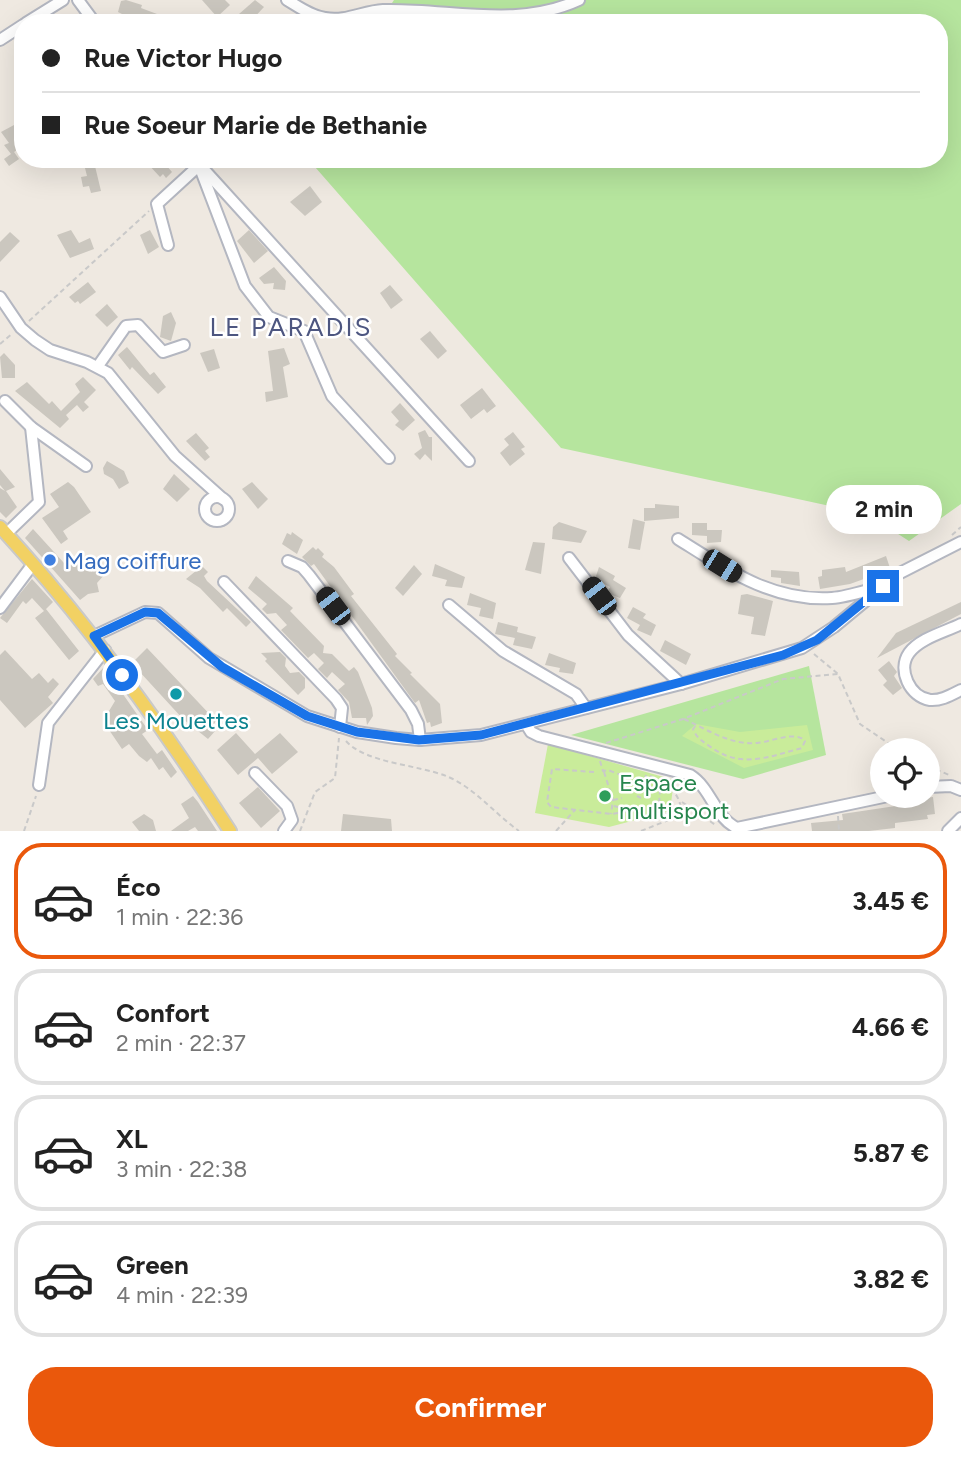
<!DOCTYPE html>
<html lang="fr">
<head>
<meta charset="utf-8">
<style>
	body { margin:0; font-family:Figtree,sans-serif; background:#f6f6f6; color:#222; height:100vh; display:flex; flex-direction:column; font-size:26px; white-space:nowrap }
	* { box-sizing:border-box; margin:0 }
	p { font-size:23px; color:#767676 }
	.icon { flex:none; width:38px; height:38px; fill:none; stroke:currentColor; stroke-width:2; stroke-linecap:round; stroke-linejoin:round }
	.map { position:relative; height:831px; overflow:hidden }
	.drawer { display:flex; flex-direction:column; background:#fff; flex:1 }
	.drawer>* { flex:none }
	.top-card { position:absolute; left:14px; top:14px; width:934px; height:154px; border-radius:28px; box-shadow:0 7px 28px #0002; display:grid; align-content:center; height:154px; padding:0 28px; background:#fff }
	.fabs { position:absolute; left:870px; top:738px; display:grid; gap:14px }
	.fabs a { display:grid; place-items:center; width:70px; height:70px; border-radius:50%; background:#fff; box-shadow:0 7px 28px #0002; font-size:35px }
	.end { position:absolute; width:32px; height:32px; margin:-16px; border:9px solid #1a73e8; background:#fff; box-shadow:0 0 0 4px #fff }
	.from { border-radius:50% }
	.bubble { position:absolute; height:49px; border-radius:24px; background:#fff; box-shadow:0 7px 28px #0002; font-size:23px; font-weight:700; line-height:49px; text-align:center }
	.car { position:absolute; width:21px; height:42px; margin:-21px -10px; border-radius:9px; box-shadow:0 0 5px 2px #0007; background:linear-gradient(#222 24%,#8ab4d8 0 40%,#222 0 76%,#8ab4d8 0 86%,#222 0) }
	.top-card b { display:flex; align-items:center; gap:24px; height:66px; font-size:26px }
	.top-card b+b { border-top:2px solid #e0e0e0 }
	.top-card i { width:18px; height:18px; background:#222 }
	ul { padding:12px 0 0; list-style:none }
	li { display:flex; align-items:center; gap:21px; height:116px; margin:0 14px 10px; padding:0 14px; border:4px solid #e0e0e0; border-radius:28px }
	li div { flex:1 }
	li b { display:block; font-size:26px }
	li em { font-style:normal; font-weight:700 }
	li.current { border-color:#ea580c }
	li>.icon { width:63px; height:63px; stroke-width:1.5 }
	.action { display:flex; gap:14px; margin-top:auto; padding:14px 28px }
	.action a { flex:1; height:80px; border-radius:28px; background:#ea580c; color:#fff; font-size:28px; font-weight:700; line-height:80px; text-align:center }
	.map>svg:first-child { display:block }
	.green { fill:#b6e59e }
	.pitch { fill:#c9ec9a }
	.building { fill:#cbc7bf }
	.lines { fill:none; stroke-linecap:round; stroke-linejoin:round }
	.minor-casing { stroke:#b4b7c1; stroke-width:14 }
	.major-casing { stroke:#c9c9c9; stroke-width:16 }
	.path { stroke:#c9c9c9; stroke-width:2; stroke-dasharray:5 3.5; stroke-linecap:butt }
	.minor { stroke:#fff; stroke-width:10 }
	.major { stroke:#f2d163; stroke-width:12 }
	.route { stroke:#1a73e8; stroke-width:9 }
	.shop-dot { fill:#3f7fe0; stroke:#fff; stroke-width:2.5 }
	.culture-dot { fill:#0f9aa8; stroke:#fff; stroke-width:2.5 }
	.leisure-dot { fill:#2e9e5b; stroke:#fff; stroke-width:2.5 }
	.labels { text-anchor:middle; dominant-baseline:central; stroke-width:5; stroke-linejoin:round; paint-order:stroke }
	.shop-label { font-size:24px; fill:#366cbe; stroke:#fff; text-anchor:start }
	.culture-label { font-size:24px; fill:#0d838f; stroke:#fff }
	.leisure-label { font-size:24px; fill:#27864d; stroke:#fff; text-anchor:start }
	.neighbourhood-label { font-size:26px; letter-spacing:2px; fill:#4d5680; stroke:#fff }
</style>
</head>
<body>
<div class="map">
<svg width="961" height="831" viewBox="0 0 961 831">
	<rect width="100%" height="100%" fill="#efe9e1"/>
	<!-- green -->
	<g class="green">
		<path d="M 394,0 L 961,0 L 961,504 L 909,541 L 867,514 L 561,448 L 308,159 L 940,159 L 940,23 L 352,23 L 384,15 Z"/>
		<path d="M 809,666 L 826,755 L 743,779 L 571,735 Z"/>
	</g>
	<!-- pitch -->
	<g class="pitch">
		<path d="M 696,724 L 740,732 L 807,725 L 813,750 L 744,768 L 682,736 Z"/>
		<path d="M 548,744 L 674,780 L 670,811 L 609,827 L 535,813 Z"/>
	</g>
	<!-- building -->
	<g class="building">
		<path d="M 126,0 L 142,5 L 141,8 L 181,23 L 146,23 L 126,16 L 118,12 L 121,1 Z"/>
		<path d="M 202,0 L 225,0 L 230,5 L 217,17 Z"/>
		<path d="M 255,0 L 264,7 L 249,23 L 239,14 Z"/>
		<path d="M 14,125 L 23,138 L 23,146 L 11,154 L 14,152 L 19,159 L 9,166 L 4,159 L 11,154 L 4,145 L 9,143 L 1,132 Z"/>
		<path d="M 151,159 L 161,159 L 172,172 L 166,178 L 163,174 L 160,177 L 147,163 Z"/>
		<path d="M 94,162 L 101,191 L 91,193 L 89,186 L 83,187 L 81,177 L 87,176 L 84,164 Z"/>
		<path d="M 310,186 L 322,202 L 305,216 L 290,202 Z"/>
		<path d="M 71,230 L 79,243 L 90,238 L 94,249 L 70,258 L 57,235 Z"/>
		<path d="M 150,230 L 159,247 L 148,254 L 140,235 Z"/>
		<path d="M 249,230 L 268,251 L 254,263 L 237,241 Z"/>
		<path d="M 10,232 L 20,241 L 0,262 L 0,242 Z"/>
		<path d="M 274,267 L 286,281 L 285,290 L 273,289 L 274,283 L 264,284 L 259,278 Z"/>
		<path d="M 88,282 L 96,292 L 80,304 L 78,301 L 75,303 L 69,297 Z"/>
		<path d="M 390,285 L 403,300 L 391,309 L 380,293 Z"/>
		<path d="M 107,304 L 118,317 L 107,327 L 95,315 Z"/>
		<path d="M 171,312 L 176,323 L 171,341 L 160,337 L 163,316 Z"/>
		<path d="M 430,331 L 447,351 L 438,359 L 420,339 Z"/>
		<path d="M 127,347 L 150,375 L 154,372 L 166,387 L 158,394 L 132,367 L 130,370 L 118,355 Z"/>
		<path d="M 284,348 L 290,364 L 283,367 L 288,397 L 266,402 L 265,392 L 273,391 L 268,351 Z"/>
		<path d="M 214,349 L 220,368 L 208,372 L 200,353 Z"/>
		<path d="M 4,353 L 15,365 L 15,378 L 2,378 L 0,357 Z"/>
		<path d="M 83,377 L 96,390 L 84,402 L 89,407 L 83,412 L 77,405 L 66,415 L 69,419 L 60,428 L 15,391 L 27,382 L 49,404 L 52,401 L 61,411 L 80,392 L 75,384 Z"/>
		<path d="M 482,388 L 496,406 L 487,413 L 484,409 L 471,419 L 460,405 Z"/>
		<path d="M 400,403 L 415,420 L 403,431 L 395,425 L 399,421 L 391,412 Z"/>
		<path d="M 425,430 L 429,437 L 432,437 L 432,461 L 425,454 L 420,460 L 414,454 L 422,448 L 418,433 Z"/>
		<path d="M 513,432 L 525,447 L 521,449 L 525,454 L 510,466 L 500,453 L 509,445 L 504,439 Z"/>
		<path d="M 196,433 L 209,448 L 205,451 L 210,457 L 205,461 L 186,441 Z"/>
		<path d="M 107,461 L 124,471 L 129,483 L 119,489 L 113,479 L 104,474 L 103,468 Z"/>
		<path d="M 0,469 L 15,487 L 6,491 L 17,507 L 6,518 L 0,512 L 0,488 L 5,491 L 0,485 Z"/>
		<path d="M 174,474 L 190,489 L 177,502 L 163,489 Z"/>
		<path d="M 68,482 L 74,487 L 91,512 L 63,531 L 68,539 L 61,544 L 42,518 L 59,507 L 50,494 Z"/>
		<path d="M 252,482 L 268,499 L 258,509 L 242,489 Z"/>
		<path d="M 655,504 L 679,506 L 679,518 L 644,521 L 644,508 L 655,508 Z"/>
		<path d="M 633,519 L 645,522 L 640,550 L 628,548 Z"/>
		<path d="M 559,522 L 587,531 L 581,543 L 552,539 L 553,527 Z"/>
		<path d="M 692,523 L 707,523 L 707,530 L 722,530 L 721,542 L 707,543 L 707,536 L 692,535 Z"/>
		<path d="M 33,529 L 64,563 L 72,556 L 77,562 L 85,558 L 91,572 L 101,568 L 104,575 L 97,583 L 99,592 L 88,594 L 80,600 L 25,538 Z"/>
		<path d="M 292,532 L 303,540 L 297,554 L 282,544 L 287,533 L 291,535 Z"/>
		<path d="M 533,542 L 545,543 L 541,574 L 525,570 Z"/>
		<path d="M 313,547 L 316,550 L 318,548 L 324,554 L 322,557 L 334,567 L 354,594 L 351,596 L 397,654 L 395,656 L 412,673 L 410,674 L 440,704 L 442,723 L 431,727 L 430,722 L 427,723 L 419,700 L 415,703 L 314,564 L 311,566 L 302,557 Z"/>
		<path d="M 886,556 L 890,568 L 886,571 L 850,584 L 820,589 L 818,577 L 822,576 L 822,570 L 845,567 L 846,572 Z"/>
		<path d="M 435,564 L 465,577 L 462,588 L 445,586 L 447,580 L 432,576 Z"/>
		<path d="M 414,565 L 422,574 L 403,596 L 395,588 Z"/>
		<path d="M 202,566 L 208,572 L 204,576 L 207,581 L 251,622 L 246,627 L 227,608 L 223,612 L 200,588 L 186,579 Z"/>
		<path d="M 599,567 L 615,576 L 613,580 L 626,588 L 620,598 L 607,593 L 610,587 L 595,579 Z"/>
		<path d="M 771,570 L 799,572 L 800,586 L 781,583 L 781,578 L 771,577 Z"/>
		<path d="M 256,576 L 293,608 L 290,611 L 324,646 L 323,653 L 332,654 L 349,671 L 354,667 L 358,672 L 372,708 L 373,716 L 367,725 L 366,718 L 352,718 L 349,702 L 338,690 L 345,684 L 332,672 L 327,678 L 318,669 L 324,663 L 314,653 L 308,658 L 281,630 L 287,625 L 276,613 L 267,614 L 262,609 L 267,604 L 248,588 Z"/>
		<path d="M 32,579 L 53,602 L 44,611 L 46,609 L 79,651 L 69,660 L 35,618 L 44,611 L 32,598 L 26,604 L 23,601 L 7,623 L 0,618 Z"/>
		<path d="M 470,593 L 496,603 L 493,619 L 479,616 L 481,608 L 467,605 Z"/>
		<path d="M 747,594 L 773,601 L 765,636 L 751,634 L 754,617 L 738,614 L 741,595 Z"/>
		<path d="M 961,602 L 961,614 L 877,658 L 896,633 Z"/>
		<path d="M 633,607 L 646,614 L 643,618 L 656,625 L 651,636 L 637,630 L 640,625 L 627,618 Z"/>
		<path d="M 498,622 L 518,627 L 517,632 L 536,637 L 532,649 L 513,645 L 516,634 L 515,638 L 495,634 Z"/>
		<path d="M 665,640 L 691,654 L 686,665 L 660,651 Z"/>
		<path d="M 147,648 L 216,721 L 212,726 L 216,730 L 208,739 L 183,719 L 138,670 L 133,662 Z"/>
		<path d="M 5,650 L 32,679 L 39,673 L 48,683 L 53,678 L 59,684 L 48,697 L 53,703 L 25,728 L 0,700 L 0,655 Z"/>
		<path d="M 280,652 L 286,658 L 285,666 L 290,673 L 299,672 L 305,678 L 305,688 L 298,695 L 265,661 L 267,659 L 261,653 Z"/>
		<path d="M 549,653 L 576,663 L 573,674 L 559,672 L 560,668 L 545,665 Z"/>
		<path d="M 889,661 L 897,672 L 894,676 L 902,688 L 893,695 L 883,685 L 887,681 L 878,670 Z"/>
		<path d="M 104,667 L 148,730 L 142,734 L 157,754 L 162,750 L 177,772 L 171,778 L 163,767 L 159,770 L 151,758 L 147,762 L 139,756 L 129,744 L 122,749 L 103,721 L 115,701 L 103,684 L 98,686 L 93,679 Z"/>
		<path d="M 236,733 L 255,754 L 280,733 L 298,752 L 272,774 L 258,758 L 238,775 L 217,750 Z"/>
		<path d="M 258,787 L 280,811 L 261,828 L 239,803 Z"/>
		<path d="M 193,796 L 198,802 L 217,831 L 198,831 L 195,827 L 188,831 L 171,831 L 189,818 L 181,804 Z"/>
		<path d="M 933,797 L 935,814 L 927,815 L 928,819 L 895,823 L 895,828 L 869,831 L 812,831 L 811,823 L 843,820 L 842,814 L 909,804 L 908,800 Z"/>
		<path d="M 144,814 L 153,820 L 156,831 L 139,831 L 132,822 Z"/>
		<path d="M 343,814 L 391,819 L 392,831 L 341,831 Z"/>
	</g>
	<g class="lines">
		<defs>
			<g id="minor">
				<path d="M 78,0 L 95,23"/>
				<path d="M 287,0 C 299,7 311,16 325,18 C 346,22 363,11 383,10 C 449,8 516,29 579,0"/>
				<path d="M 26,23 L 63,0"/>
				<path d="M 0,40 L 23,25"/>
				<path d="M 200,165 L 469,461"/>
				<path d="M 200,168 L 245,286 L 269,317 L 304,331 L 332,396 L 389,458"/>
				<path d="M 168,245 L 157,204 L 206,159"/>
				<path d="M 0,297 L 21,328 L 35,340 L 50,350 L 87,362 L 108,373 L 175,456 L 223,499"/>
				<path d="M 98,366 L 126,326 L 138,325 L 163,352 L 184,345"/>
				<path d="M 5,401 L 31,427 L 86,466"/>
				<circle cx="217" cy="509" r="12"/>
				<path d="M 6,534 L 39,502 L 31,427"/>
				<path d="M 678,539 C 726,569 772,602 832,598 C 847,597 864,591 879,587"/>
				<path d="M 569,558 L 628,635 L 681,684"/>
				<path d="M 288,561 L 302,567 L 309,575 L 411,710 L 418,724 L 420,740"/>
				<path d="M 224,582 L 336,699 L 342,708 L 340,727"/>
				<path d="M 449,605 L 503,651 L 576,694 L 586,708"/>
				<path d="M 0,608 L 33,564"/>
				<path d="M 961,624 C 945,632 920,638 909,653 C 897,670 910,697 930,700 C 941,701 951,695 961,690"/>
				<path d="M 94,636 L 145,612 L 158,613 L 209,658 L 307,716 L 357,732 L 396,738 L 420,740 L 481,735 L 681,684 L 802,648 L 834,627 L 898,574 L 961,542"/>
				<path d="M 526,724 L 531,732 L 539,736 L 690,775 C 712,789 714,817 737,828 L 888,796"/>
				<path d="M 255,773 L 287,806 L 292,820 L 284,831"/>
				<path d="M 39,785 L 48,723 L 105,650"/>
				<path d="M 928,787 L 951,786 L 961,790"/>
				<path d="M 948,831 L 961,818"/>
			</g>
			<path id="major" d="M 0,527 C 86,620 161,724 230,831"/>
		</defs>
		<!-- minor casing -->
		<use href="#minor" class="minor-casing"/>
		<!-- major casing -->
		<use href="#major" class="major-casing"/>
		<!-- path -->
		<g class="path">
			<path d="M 29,321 L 149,211"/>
			<path d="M 0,344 L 13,333"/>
			<path d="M 952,535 L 961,527"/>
			<path d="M 814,654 L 838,674 L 860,724 L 900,751"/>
			<path d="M 684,719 C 708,730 730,745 757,743 C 771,742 795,730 805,741 L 802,748 C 771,756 742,769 712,748 C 704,742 697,739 693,729 L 696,725"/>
			<path d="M 346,741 C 365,763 419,765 446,776 C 474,787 495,814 519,831"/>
			<path d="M 606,743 L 683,719 L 783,679 L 838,674"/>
			<path d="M 600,761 L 603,771 L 608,770 L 644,784 L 646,775"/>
			<path d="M 928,766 L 949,775"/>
			<path d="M 594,772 L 552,769 L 547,802 L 551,807 L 611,814 L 643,809 L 653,811 L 659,805 L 660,791 L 644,784 L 647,796"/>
			<path d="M 604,772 L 613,800 L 611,814"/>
			<path d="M 627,780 L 628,789"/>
			<path d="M 637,796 L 641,798"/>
			<path d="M 613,800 L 622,798"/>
			<path d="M 682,802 L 717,826"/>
			<path d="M 614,806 L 629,810"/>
			<path d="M 838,816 L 839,831"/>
			<path d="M 24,831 L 36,796"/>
			<path d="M 300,831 L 315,792 L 335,778 L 339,738"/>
			<path d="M 556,831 L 575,810"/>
			<path d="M 641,831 L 681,815 C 682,793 668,785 650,776"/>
		</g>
		<!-- minor -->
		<use href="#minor" class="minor"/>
		<!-- major -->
		<use href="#major" class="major"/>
	</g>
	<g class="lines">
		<!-- route -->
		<path class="route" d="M 122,675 L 94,636 L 145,612 L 158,613 L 222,667 L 307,716 L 357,732 L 419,740 L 481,735 L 783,655 L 817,640 L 883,586"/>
	</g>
	<!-- markers -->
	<circle class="shop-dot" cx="50" cy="560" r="7"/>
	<circle class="culture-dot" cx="176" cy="694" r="7"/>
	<circle class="leisure-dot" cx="605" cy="796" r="7"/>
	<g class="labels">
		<!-- shop labels -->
		<g class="shop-label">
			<text x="64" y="560">Mag coiffure</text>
		</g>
		<!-- culture labels -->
		<g class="culture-label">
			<text x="176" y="720">Les Mouettes</text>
		</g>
		<!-- leisure labels -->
		<g class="leisure-label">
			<text x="619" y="782">Espace<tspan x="619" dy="28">multisport</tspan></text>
		</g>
		<!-- neighbourhood labels -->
		<g class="neighbourhood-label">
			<text x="291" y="327">LE PARADIS</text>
		</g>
	</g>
</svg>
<div class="fabs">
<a><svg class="icon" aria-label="locate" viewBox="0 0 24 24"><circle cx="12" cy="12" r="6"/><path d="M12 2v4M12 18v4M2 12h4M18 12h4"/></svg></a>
</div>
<i class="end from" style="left:122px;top:675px"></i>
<i class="end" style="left:883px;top:586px"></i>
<div class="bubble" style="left:826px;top:485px;width:116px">2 min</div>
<i class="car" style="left:722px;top:566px;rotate:122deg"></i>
<i class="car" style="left:599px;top:596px;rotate:323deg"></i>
<i class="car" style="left:333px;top:606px;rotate:323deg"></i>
<div class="top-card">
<b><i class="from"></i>Rue Victor Hugo</b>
<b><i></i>Rue Soeur Marie de Bethanie</b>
</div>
</div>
<section class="drawer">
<ul>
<li class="current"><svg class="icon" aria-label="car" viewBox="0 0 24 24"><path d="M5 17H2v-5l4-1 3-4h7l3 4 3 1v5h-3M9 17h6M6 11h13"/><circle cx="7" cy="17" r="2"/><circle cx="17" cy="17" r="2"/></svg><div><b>Éco</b><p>1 min · 22:36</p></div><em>3.45 €</em></li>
<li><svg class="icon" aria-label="car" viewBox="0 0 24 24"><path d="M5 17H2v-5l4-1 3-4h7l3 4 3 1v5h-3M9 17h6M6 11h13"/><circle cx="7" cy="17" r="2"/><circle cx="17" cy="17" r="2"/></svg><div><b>Confort</b><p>2 min · 22:37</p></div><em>4.66 €</em></li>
<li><svg class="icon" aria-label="car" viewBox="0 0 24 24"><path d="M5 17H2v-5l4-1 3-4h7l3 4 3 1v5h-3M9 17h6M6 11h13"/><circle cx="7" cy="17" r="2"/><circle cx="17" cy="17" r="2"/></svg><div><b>XL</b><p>3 min · 22:38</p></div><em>5.87 €</em></li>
<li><svg class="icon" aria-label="car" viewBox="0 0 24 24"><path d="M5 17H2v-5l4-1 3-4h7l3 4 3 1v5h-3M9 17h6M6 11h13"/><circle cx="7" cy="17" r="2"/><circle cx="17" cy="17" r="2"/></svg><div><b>Green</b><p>4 min · 22:39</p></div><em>3.82 €</em></li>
</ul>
<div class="action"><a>Confirmer</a></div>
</section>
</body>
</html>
